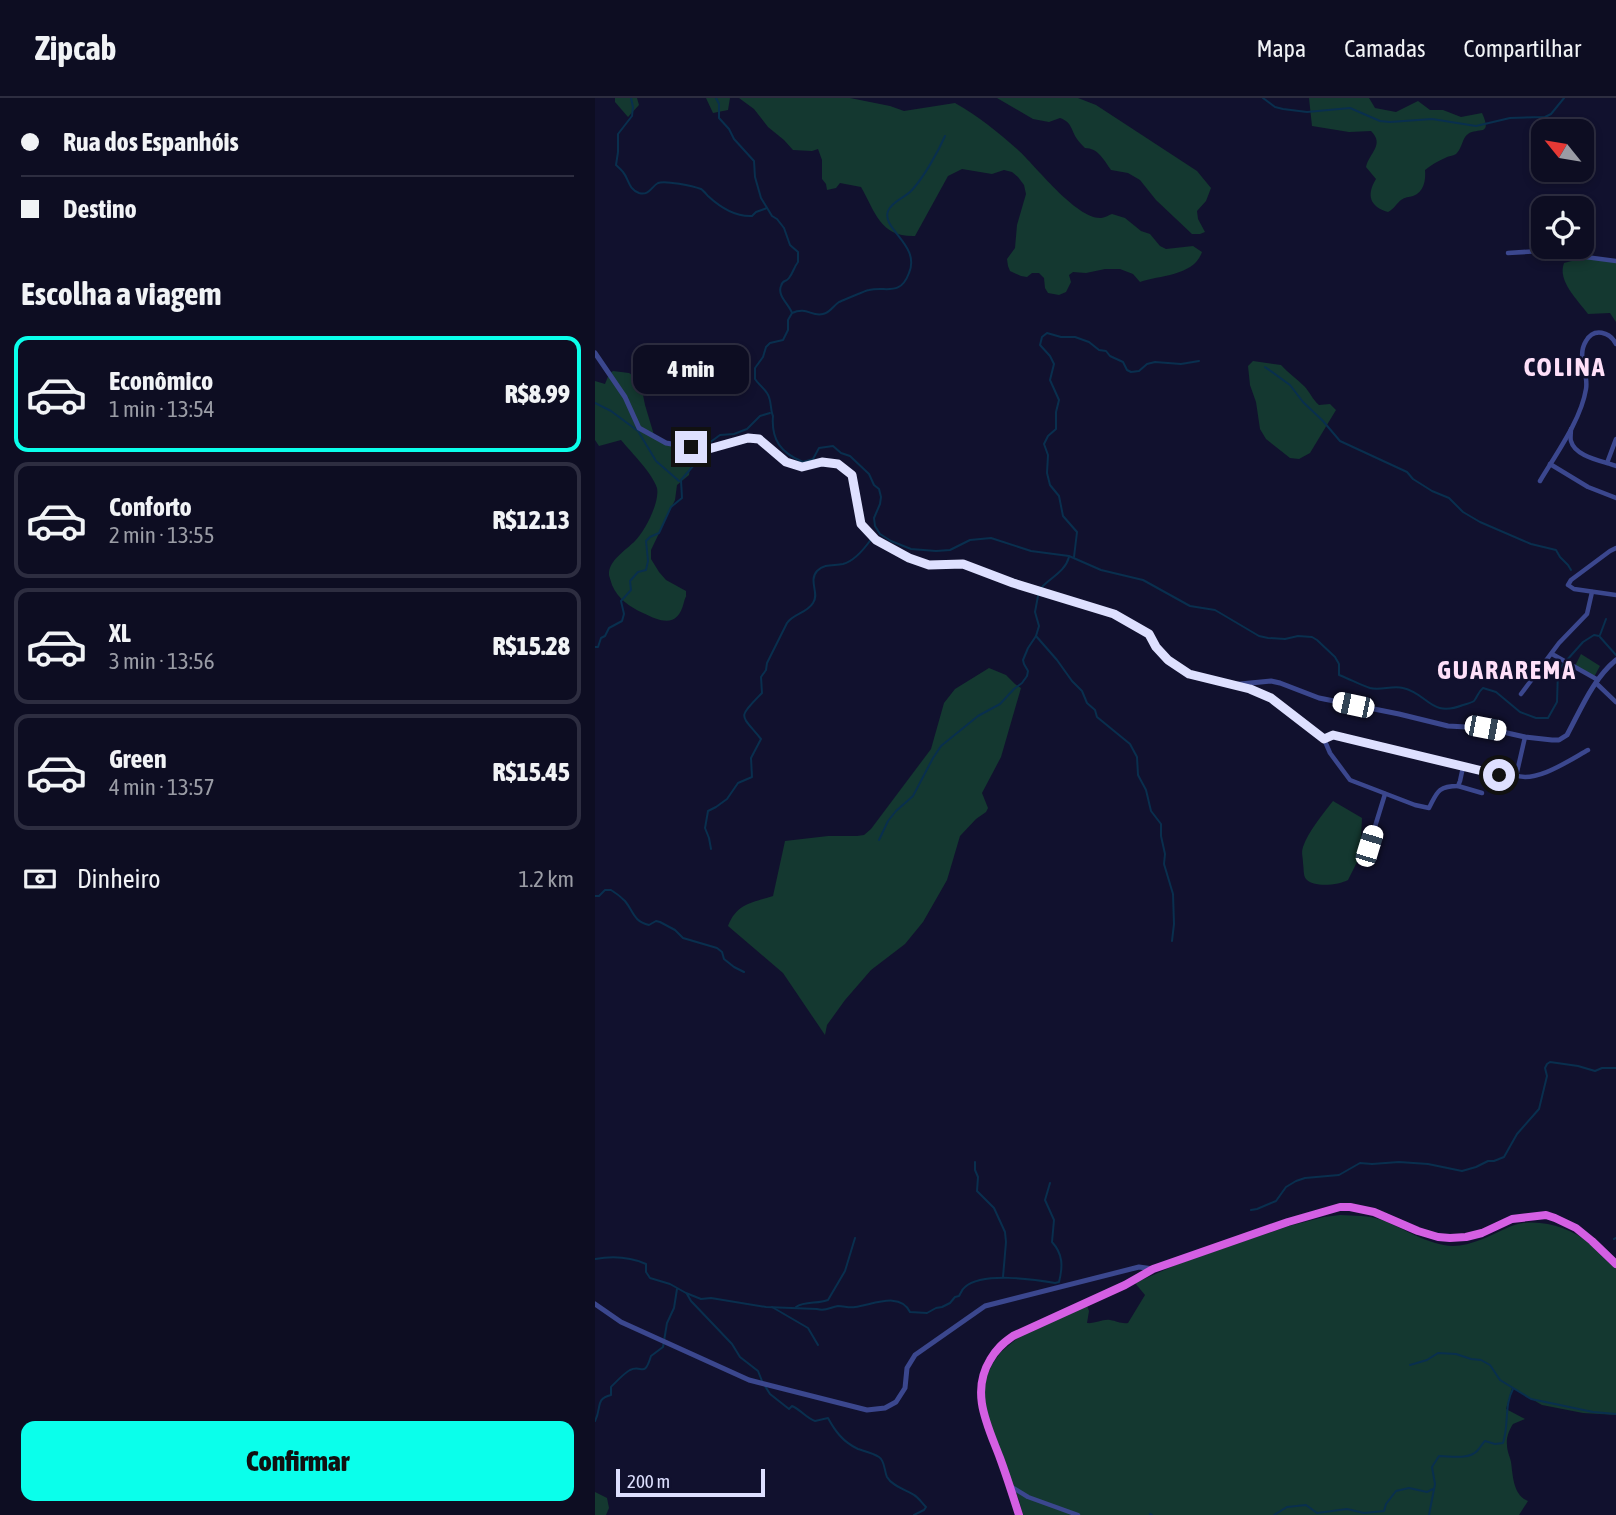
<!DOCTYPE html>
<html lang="pt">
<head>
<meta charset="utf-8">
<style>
	body { margin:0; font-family:"Asap Condensed",sans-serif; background:#1b1b2f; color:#f1f3f6; height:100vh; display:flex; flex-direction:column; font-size:26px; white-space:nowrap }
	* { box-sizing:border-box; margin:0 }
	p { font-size:23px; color:#9a9ca5 }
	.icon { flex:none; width:38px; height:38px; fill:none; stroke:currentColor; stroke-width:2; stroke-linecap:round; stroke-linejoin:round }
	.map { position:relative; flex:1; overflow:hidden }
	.panel { display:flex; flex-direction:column; background:#0d0d22; width:595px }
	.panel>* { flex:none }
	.guide { display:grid; align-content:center; height:154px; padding:0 21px; background:#0d0d22 }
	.needle { width:46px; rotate:300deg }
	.fabs { position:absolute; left:936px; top:21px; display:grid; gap:14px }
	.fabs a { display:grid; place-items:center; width:63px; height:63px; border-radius:14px; background:#0d0d22; box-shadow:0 4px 10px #0003,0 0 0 2px #2d2d40; font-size:35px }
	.scale { position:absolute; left:21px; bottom:18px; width:149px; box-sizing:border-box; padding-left:7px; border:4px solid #dee0ff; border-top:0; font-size:19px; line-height:24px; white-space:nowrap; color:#dee0ff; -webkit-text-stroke:5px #11112e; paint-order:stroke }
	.end { position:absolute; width:32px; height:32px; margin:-16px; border:9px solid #dee0ff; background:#111; box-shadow:0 0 0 4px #111 }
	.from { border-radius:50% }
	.bubble { position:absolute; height:49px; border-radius:14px; background:#0d0d22; box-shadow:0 4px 10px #0003,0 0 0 2px #2d2d40; font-size:23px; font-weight:800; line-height:49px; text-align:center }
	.car { position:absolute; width:21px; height:42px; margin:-21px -10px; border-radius:9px; box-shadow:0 0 5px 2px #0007; background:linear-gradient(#fff 24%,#345 0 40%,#fff 0 76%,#345 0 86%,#fff 0) }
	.guide b { display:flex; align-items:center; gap:24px; height:66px; font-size:26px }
	.guide b+b { border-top:2px solid #2d2d40 }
	.guide i { width:18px; height:18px; background:#f1f3f6 }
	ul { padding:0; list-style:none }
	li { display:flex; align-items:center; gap:21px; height:116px; margin:0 14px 10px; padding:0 7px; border:4px solid #2d2d40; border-radius:14px }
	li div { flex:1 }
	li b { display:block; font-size:26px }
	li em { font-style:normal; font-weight:800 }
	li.selected { border-color:#0affeb }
	li>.icon { width:63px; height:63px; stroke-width:1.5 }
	h2 { padding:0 21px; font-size:32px; line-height:84px }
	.pay { display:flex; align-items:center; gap:18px; height:77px; padding:0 21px; font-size:26px }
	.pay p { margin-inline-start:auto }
	.primary-button { display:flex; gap:14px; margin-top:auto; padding:14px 21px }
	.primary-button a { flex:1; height:80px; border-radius:14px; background:#0affeb; color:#111; font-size:28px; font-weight:800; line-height:80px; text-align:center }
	header { display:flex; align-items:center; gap:42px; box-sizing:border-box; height:98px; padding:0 35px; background:#0d0d22; border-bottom:2px solid #2d2d40 }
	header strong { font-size:33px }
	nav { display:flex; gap:38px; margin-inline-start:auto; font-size:24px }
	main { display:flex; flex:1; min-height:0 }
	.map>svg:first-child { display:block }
	.green { fill:#143830 }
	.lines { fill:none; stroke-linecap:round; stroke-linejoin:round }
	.stream { stroke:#092f4e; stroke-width:2 }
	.minor { stroke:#3b478e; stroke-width:4.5 }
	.tertiary { stroke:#3b478e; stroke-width:5 }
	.trunk { stroke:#d45fe3; stroke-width:8 }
	.route { stroke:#dee0ff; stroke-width:9 }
	.labels { text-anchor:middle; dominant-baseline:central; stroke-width:5; stroke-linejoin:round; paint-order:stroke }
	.district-label { font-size:26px; font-weight:bold; letter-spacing:2px; fill:#ffe0f9; stroke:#11112e }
</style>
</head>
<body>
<header>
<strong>Zipcab</strong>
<nav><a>Mapa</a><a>Camadas</a><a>Compartilhar</a></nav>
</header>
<main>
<section class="panel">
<div class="guide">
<b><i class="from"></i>Rua dos Espanhóis</b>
<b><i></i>Destino</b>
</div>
<h2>Escolha a viagem</h2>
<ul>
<li class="selected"><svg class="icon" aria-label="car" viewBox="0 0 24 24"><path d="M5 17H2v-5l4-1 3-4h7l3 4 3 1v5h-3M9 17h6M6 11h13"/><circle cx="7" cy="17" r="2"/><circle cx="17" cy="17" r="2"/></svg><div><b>Econômico</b><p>1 min · 13:54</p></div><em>R$8.99</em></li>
<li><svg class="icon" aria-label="car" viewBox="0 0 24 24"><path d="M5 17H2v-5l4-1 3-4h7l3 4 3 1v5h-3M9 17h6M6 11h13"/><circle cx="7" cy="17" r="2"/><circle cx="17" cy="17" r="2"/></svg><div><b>Conforto</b><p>2 min · 13:55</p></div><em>R$12.13</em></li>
<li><svg class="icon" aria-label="car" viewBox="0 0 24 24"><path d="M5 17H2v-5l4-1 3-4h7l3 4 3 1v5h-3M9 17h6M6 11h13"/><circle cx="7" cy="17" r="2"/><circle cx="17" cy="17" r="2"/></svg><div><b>XL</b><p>3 min · 13:56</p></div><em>R$15.28</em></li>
<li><svg class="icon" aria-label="car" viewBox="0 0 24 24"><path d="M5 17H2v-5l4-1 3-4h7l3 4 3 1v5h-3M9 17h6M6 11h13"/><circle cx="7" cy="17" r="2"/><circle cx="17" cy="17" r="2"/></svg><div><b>Green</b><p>4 min · 13:57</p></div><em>R$15.45</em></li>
</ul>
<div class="pay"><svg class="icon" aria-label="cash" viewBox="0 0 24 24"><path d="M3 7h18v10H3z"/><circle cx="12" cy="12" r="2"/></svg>Dinheiro<p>1.2 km</p></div>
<div class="primary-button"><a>Confirmar</a></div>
</section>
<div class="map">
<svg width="1021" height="1417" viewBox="0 0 1021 1417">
	<rect width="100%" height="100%" fill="#11112e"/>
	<!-- green -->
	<g class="green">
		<path d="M 20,0 L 42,0 L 44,7 L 33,19 L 20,4 Z"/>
		<path d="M 111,0 L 135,0 L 133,12 L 118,15 Z"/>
		<path d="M 144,0 L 255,0 L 295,8 L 309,13 L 360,5 C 383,18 403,34 422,51 C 441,68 481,121 506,120 C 509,120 514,117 517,116 L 530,120 L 546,133 L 555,136 L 565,148 L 571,151 L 598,148 L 607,154 C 599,178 565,177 545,184 L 538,176 L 525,171 L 510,171 L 491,175 L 478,174 L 474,177 L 476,184 L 471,194 L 464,197 L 453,195 L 450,190 L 449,180 L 444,175 L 437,175 L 432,179 L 426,178 L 415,173 L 413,168 L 412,161 L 420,150 L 422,127 L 431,96 L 429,87 L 423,79 L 417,74 L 409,72 L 397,76 L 367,71 L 353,78 L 320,138 C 285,139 281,115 266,89 L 245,85 L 241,90 L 232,92 L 231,86 L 227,81 L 227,62 L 223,51 L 217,53 L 198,52 L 189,42 L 173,29 L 159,11 Z"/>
		<path d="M 402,0 L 483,0 L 501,7 L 602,73 L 616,90 L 611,103 L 602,113 L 603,121 L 610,134 L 605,136 L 597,136 L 561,102 L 545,82 L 533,75 L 516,72 C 509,62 503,50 490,50 C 487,47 484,44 482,41 C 476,32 477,24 465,20 L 454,24 L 438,21 Z"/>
		<path d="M 714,0 L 774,0 L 780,10 L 801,14 L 823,3 L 835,12 L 848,12 L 866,19 L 887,15 C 898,39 883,29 873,36 C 867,40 867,51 861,56 C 858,58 853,58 850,60 C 843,63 836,67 830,72 C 831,82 829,94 818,98 C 814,99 810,99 806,102 C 802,105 799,111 793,114 C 775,109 771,97 781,81 L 771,69 C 774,55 790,47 776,33 L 754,34 L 717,28 Z"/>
		<path d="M 992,159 L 1021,164 L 1021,224 L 1015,215 L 993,216 C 983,202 962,183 969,165 Z"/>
		<path d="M 658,263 L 686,267 C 693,275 701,280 709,288 C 715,294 717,301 724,307 L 735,306 L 741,312 L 715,355 L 704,361 L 695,360 L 671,341 L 665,331 L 661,304 L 655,287 L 653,268 Z"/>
		<path d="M 18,273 L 34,275 L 42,280 L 46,287 L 50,307 L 59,337 L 74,348 L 83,341 L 95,343 L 103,341 L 109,345 C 107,353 106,364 96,365 L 94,377 L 82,387 L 80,402 L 56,452 L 56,461 L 64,474 L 71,482 L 91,493 C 91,503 92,494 89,504 C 83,529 68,525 48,515 C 35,509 23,501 17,487 C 17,486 14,478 14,477 C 13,463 31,452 40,443 C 50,433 65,404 62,390 C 58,376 36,354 26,342 L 4,348 L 0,342 L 0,283 L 10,286 L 14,276 Z"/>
		<path d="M 986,556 L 1005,568 L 999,579 L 980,568 Z"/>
		<path d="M 394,570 L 411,577 L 420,586 L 426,590 L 406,659 L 387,695 L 393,710 L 391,714 L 381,721 L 365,738 L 352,782 L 328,824 L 310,846 L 276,872 L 250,902 L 232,927 L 230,937 L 188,875 L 133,828 C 142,805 157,805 178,798 L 190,743 L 233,738 L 262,738 L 269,737 L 276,731 L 336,651 L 349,605 L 360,591 Z"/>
		<path d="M 738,703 L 767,720 L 765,758 L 753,782 C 744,787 719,790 711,781 C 708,777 709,771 708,765 C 708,759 706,755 708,749 C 713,734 728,716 738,703 Z"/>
		<path d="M 745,1117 C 759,1118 774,1117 787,1122 C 810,1131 833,1147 858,1148 C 876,1148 897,1137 914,1129 C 938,1118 974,1128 994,1145 C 1003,1154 1011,1163 1021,1171 L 1021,1317 L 988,1315 L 947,1307 L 917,1290 L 911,1311 L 930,1321 L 918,1326 C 914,1332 911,1340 912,1347 C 912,1353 915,1359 916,1364 C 918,1378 918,1397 933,1403 L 924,1417 L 428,1417 L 424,1402 L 401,1353 L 388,1318 L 390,1282 L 398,1265 L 406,1254 L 425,1238 L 491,1205 L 494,1213 L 492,1225 C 500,1226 507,1221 515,1222 C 522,1223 526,1226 533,1225 L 550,1197 L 540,1185 L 583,1166 L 694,1128 L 729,1119 Z"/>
		<path d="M 0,1394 L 12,1400 L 14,1410 L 11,1417 L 0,1417 Z"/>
	</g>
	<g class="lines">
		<!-- stream -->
		<g class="stream">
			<path d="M 36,0 L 38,9 L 37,18 L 23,36 L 23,54 L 21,67 C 23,69 26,71 28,74 C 34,81 33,91 44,95 C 54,98 56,89 63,85 C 70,82 98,88 106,91 C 108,92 112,97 113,98 C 126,110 140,119 157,118 L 161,114 L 172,110"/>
			<path d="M 121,0 L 124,6 L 124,20 L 134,31 L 139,41 L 159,63 L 160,79 L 166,100 L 177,118 L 182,121 L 189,130 L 195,147 L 203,154 L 203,164 C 199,169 198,175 194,180 C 190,185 188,181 186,188 C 182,198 194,206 197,215 L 193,222 L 193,232 L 188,242 L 175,245 L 171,249 L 168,259 L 160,270 L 160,281 C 164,287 169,290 172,295 C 177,302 175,312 178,318 C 176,342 186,355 208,364 L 218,361 L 224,350 L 238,348 L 246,355 L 255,358 L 274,376 L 279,387 L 284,391 L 286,399 L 285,406 L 279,420 L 280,428 L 285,436 L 296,443 L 316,451 L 341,453 L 355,452 L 375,442 L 396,440 L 436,453 L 474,458 L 506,472 L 548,482 L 595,508 L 620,512 L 664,538 L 673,540 L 690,541 L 703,538 L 717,539 L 722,542 L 740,559 L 744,566 L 744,577 C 755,581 765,587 775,590 C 786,593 797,587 808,590 C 834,596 835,620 868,607 C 871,606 876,605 879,603 C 883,598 883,594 888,590 L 901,594 L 925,614 L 941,620 L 953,620 L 962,604 L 963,572 L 988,544 L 999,537 L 1004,538"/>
			<path d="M 668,0 L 680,9 L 688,11 L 712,14 L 755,10 L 785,23 L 795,24 L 837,21 L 881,28 L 915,20 L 950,19 L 956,16 L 969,0"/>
			<path d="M 197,215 C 212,208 216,219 228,216 C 235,215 238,208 244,204 C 249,202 269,193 274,192 C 291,188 305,199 314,175 C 326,147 286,131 293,113 C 297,103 310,100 317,92 C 329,79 343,54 350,38"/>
			<path d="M 670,269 L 695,287 L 708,304 L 728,323 L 745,343 L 812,374 L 818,381 L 837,393 L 854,400 L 868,414 L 885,424 L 936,446 L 961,452 L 965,459 L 973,467 L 976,472"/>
			<path d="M 0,305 L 16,313 L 43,333 L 61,363 L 84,383"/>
			<path d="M 479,459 L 482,434 L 468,418 L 464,398 L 455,387 L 452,375 L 453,357 L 449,346 L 453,338 L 461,331 L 461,314 L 464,302 L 455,282 L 459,266 L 455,258 L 445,247 L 447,239 L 452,235 L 466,239 L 480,239 L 494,244 L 504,252 L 511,253 L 515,258 L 528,264 L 532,272 L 536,274 L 544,273 L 552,266 L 560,264 L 586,266 L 604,263"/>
			<path d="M 446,490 C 456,479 470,474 474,459"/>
			<path d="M 1005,537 L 1011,521"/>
			<path d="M 441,538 L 462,562 L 477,583 L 487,593 L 492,605 L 500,612 L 502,619 L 535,646 L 542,659 L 543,677 L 551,692 L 556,713 L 566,726 L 566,738 L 570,756 L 569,766 L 578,796 L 579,826 L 577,843"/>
			<path d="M 1005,539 L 1021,557"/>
			<path d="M 0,549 L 3,549 L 6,540 L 10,538 L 14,530 L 27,523 L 29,516 L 26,503 L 36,492 L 35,483 L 43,474 L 51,472 L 53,463 L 51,443 L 55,439 L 64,435 L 76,409 L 87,400 L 86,382 L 99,367 L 106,351 L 125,337 L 139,336 L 152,331 L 165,318 L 175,315"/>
			<path d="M 284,742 L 293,723 L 301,713 L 318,698 L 338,660 L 346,648 L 383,618 L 405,606 L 419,591 L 427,585 L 432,578 L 433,573 L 429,566 L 428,562 L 433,550 L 441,538 L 444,528 L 440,514 L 443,498"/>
			<path d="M 116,751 L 114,740 L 110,730 L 113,713 L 121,709 L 132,701 L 143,685 L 157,679 L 156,660 L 166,641 C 145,615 142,621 167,595 L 166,579 L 171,572 L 172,565 L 192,525 C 198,516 212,515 218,505 C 225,496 213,483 222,473 C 230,465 239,468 248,466 C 260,463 270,450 277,440"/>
			<path d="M 0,798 L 4,798 L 10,792 L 16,792 C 21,795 26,799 30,803 C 39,814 38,823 54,827 L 61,823 L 65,824 L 80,832 L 88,840 L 122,850 L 127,854 L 129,861 L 139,869 L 149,874"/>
			<path d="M 380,1064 L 380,1072 L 383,1079 L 382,1093 L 399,1110 L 410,1134 L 411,1144 L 408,1179"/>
			<path d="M 656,1112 L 662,1111 L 681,1103 L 691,1089 L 701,1083 L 710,1080 L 744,1077 L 765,1065 L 777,1066 L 804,1064 L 833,1066 L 867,1073 L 881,1069 L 893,1063 L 899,1063 L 909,1059 L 922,1036 L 944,1011 L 952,978 L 950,970 L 952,966 L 955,964 L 983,968 L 1000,973 L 1007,970 L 1021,970"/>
			<path d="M 1019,1141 L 1021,1140"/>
			<path d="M 0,1161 C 17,1158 35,1159 51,1166 L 51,1174 L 55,1180 L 75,1186 L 91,1195 L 106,1201 L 116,1200 L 171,1209 L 222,1211 C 231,1214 235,1209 243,1208 C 249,1208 254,1210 260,1209 C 277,1207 305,1193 315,1214 L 332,1215 L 341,1210 L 347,1209 L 355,1205 L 360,1199 L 364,1198 C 366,1195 367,1191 370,1189 C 387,1174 439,1181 460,1185 L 464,1184 C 468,1168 468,1156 457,1144 L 459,1122 L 450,1102 L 455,1085"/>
			<path d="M 92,1196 L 96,1203 L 137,1246 L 145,1259 L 163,1273 L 167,1283"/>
			<path d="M 177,1209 L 213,1230 L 223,1247"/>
			<path d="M 201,1209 C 209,1203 223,1206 233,1202 L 250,1173 L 260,1140"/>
			<path d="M 815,1267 L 832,1262 L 843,1255 L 861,1256 L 876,1261 L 886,1262 L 895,1267 L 905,1282 L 936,1301 L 998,1314 L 1021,1316"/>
			<path d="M 170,1288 L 175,1296 L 194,1311 L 197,1308 C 205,1311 211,1320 220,1323 L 233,1320 C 240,1333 248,1344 263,1351 C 269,1353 278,1355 284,1359 C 290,1363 289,1372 292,1379 C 297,1388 311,1392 319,1397 C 323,1399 327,1405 331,1409 L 329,1412 L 319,1417"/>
			<path d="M 0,1323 C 7,1309 0,1301 16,1297 L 16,1289 C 21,1284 28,1276 35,1272 C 47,1266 49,1281 56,1258 L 68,1249 L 72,1225 L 79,1210 L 82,1191"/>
			<path d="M 555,1416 L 557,1417"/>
			<path d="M 679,1417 L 692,1409 L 711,1407 L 722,1415 L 752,1411 L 769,1415 L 789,1413 L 791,1406 L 801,1393 L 814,1390 L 832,1394 L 838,1391"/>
			<path d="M 834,1417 L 840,1386 L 837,1369 L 844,1358 C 856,1358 873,1362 882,1353 C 885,1350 887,1346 890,1343 L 900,1346 L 908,1345 C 914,1328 909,1307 918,1291"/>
		</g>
		<!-- minor -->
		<g class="minor">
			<path d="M 913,155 L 945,153 L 1021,163"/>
			<path d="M 976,331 C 976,333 975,341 976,343 C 980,359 1008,363 1021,368"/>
			<path d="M 1012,365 L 1021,341"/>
			<path d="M 955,366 L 993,389 L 1021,400"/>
			<path d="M 945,383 C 961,356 986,322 991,291 C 994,274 981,259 991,243 C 999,229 1015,234 1021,246"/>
			<path d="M 1021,450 L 1015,453 L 976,482 L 973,487 L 979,491 L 1021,497"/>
			<path d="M 957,556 L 1003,582"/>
			<path d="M 1001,585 L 1021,604"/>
			<path d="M 639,588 L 655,591 L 676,600 L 729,641 L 735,655 L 755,682 L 820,707 L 834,710 C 842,695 842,688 863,688 L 865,683 L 868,669"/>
			<path d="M 926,596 L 964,545 L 992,516 L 997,494"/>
			<path d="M 729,641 L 738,637 L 914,679 L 920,677 L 922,674 L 930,639"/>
			<path d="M 920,677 C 940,686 975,662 993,652"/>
			<path d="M 863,688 L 887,695"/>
			<path d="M 774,748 L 790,696"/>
			<path d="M 415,1388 L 433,1399 L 483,1417"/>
		</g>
		<!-- tertiary -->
		<g class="tertiary">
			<path d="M 0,255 L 30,299 L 44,330 L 71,345 L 110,352 L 153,340 L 164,341 L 192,364 L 207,369 L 227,364 L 243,366 L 257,377 L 266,426 L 281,441 L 314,460 L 334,467 L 368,466 L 418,485 L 519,516 L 554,536 L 561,549 L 574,562 L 594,576 L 635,587 L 676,583 L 685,585 L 724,600 L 804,616 L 853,628 L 890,630 L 930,639 L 957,642 L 964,642 L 972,637 C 986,611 998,581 1021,562"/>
			<path d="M 0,1206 L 26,1224 L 154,1282 L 272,1312 L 290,1310 L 301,1304 L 310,1290 L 312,1270 L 320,1257 L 390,1208 L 544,1169 L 558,1171"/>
		</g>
		<!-- trunk -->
		<path class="trunk" d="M 424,1417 C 418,1398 412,1379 405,1360 C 393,1328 375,1295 395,1262 C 401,1251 408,1245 418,1238 L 530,1187 L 558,1171 L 693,1124 L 745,1109 L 755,1109 L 779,1114 L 823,1133 L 843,1139 L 855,1140 L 871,1139 L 887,1135 L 917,1121 L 951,1117 L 960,1120 L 981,1130 L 997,1143 L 1021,1166"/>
	</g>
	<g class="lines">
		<!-- route -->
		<path class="route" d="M 96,349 L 110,352 L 153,340 L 164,341 L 191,364 L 207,369 L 227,364 L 243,366 L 257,377 L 266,426 L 281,442 L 314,460 L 334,467 L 368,466 L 418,485 L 519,516 L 554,536 L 561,549 L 573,562 L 594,576 L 655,591 L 676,600 L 729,641 L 738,637 L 904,677"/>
	</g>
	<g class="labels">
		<!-- district labels -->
		<g class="district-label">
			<text x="970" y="269">COLINA</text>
			<text x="912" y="572">GUARAREMA</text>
		</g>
	</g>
</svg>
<div class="fabs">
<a><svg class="needle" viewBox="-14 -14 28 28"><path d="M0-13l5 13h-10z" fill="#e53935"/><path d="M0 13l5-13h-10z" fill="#9a9ca5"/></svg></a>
<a><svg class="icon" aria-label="locate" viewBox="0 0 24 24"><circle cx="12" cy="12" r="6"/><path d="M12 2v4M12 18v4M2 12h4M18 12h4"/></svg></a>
</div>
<div class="scale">200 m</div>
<i class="end from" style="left:904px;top:677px"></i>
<i class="end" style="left:96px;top:349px"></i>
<div class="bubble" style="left:38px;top:247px;width:116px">4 min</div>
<i class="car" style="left:758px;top:607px;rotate:282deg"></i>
<i class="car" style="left:890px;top:630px;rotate:101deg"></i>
<i class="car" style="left:774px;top:748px;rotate:17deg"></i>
</div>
</main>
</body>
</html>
